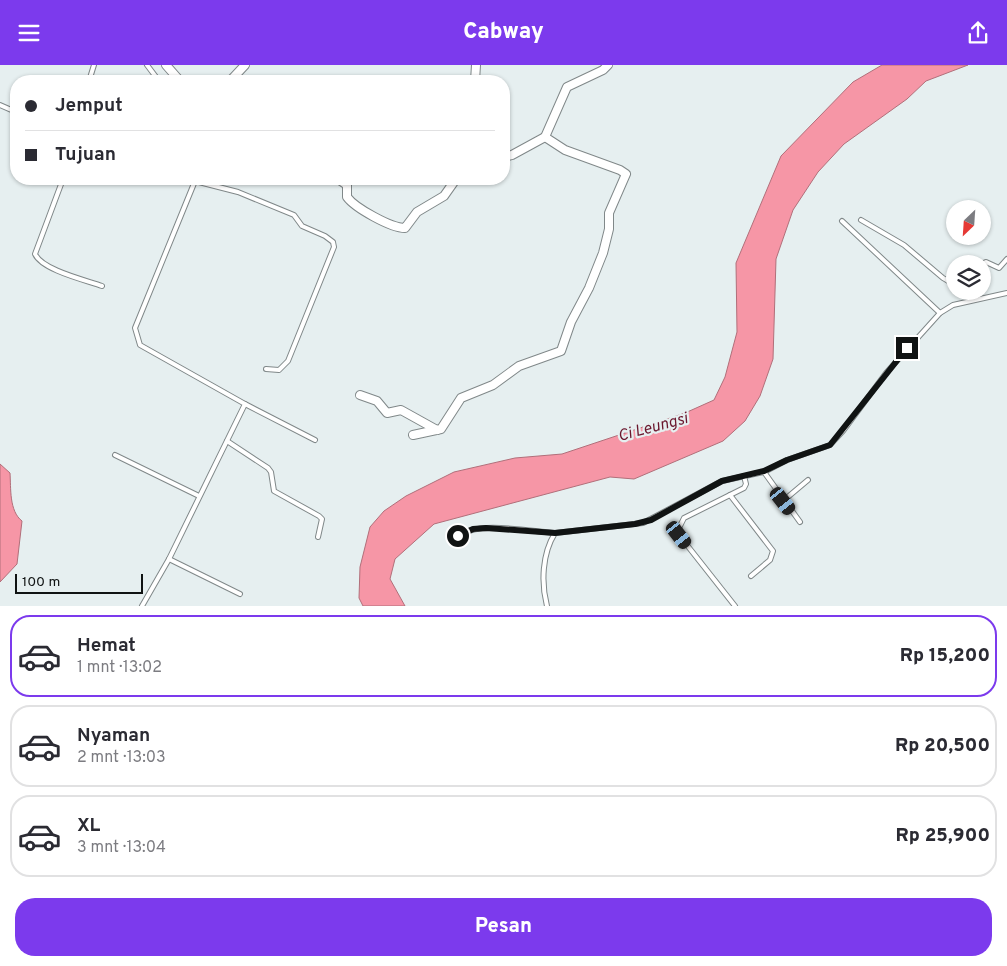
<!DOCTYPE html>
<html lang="id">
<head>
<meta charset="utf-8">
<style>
	body { margin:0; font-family:Overpass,sans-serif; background:#f7f7f7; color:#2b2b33; height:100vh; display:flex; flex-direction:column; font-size:19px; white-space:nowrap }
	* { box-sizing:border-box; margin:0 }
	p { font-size:16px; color:#7c7c81 }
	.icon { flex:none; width:28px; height:28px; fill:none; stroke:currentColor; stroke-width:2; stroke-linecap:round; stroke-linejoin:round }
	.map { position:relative; height:541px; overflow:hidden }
	.sheet { display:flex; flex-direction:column; background:#fff; flex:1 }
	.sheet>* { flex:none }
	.guide { position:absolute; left:10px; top:10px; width:500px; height:110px; border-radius:20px; box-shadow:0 1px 4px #0004; display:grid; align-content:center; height:110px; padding:0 15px; background:#fff }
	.needle { width:32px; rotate:205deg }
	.tools { position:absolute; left:946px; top:135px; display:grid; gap:10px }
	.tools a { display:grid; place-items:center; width:45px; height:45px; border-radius:50%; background:#fff; box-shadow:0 1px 4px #0004; font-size:25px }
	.scale { position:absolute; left:15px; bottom:12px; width:128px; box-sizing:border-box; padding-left:5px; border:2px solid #101313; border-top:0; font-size:14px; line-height:18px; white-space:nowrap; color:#101313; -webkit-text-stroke:4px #e6eff0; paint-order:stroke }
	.end { position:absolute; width:22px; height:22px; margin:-11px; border:6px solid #101313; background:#fff; box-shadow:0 0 0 2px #fff }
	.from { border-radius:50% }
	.car { position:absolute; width:15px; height:30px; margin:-15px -8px; border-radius:6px; box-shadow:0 0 4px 1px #0007; background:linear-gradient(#222 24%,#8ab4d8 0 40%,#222 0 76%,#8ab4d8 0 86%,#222 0) }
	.guide b { display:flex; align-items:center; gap:18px; height:48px; font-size:19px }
	.guide b+b { border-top:1px solid #e1e1e2 }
	.guide i { width:12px; height:12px; background:#2b2b33 }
	ul { padding:9px 0 0; list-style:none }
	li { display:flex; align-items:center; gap:15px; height:82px; margin:0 10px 8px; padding:0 5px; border:2px solid #e1e1e2; border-radius:20px }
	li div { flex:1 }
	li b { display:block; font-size:19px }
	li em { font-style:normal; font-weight:800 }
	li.on { border-color:#7c3aed }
	li>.icon { width:45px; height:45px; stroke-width:1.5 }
	.action { display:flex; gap:10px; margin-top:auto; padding:10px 15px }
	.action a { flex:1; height:58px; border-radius:20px; background:#7c3aed; color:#fff; font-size:20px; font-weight:800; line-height:58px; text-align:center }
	header { display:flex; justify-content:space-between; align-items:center; height:65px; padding:0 15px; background:#7c3aed; color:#fff; font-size:22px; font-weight:800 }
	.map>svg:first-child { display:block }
	.water { fill:#f696a6; stroke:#b16f7a }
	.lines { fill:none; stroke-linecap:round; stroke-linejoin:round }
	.lane-casing { stroke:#808889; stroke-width:6 }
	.street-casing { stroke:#808889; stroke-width:10 }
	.lane { stroke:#fff; stroke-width:4 }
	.street { stroke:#fff; stroke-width:8 }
	.route { stroke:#101313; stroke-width:6 }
	.labels { text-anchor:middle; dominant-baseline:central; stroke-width:4.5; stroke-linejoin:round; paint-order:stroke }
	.water-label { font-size:16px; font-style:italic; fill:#6a162d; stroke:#e6eff0 }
</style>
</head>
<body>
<header><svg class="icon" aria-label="menu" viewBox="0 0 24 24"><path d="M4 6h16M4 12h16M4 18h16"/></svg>Cabway<svg class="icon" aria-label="share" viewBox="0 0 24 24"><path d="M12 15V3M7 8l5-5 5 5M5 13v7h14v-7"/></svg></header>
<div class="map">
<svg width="1007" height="541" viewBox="0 0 1007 541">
	<rect width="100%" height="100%" fill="#e6eff0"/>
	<!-- water -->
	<g class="water">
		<path d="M 882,0 L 968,0 L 926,16 L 907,34 L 844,79 L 818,107 L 793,145 L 776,194 L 773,294 L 760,331 L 745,356 L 723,376 L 634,414 L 610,412 L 434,459 L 395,494 L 390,514 L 405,541 L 363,541 L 359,533 L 360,502 L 370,462 L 384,446 L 406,431 L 454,407 L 515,393 L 562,389 L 685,348 L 714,335 L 725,312 L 737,267 L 736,198 L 781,91 L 853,17 Z"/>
		<path d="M 0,399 L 10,408 C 11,423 9,446 22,456 L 17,499 L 0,517 Z"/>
	</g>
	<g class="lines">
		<defs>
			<g id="lane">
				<path d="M 147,0 L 159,16"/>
				<path d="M 89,16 L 94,0"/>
				<path d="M 0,40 L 16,47"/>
				<path d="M 63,114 L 35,189 C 42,205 85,215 102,221"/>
				<path d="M 114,114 L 127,116 L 133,114"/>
				<path d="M 195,116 L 238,127 L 294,150 L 302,161 L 325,171 L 333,177 L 334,182 L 288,296 L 279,305 L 266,304"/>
				<path d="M 861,155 L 904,180 L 943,213 L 955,220"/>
				<path d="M 842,156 L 940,248"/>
				<path d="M 982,199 L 986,197 L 999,203 L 1007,194"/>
				<path d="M 245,339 L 315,375"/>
				<path d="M 227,376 L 268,403 L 271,407 L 274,426 L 319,451 L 322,454 L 318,472"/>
				<path d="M 115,390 L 199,431"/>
				<path d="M 764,407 L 800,457"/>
				<path d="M 730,430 L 773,486 L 770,495 L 751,511"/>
				<path d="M 783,436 L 808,415"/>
				<path d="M 454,478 C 465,452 531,467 555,468"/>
				<path d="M 169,494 L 240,529"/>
				<path d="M 142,541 L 169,494 L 245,339 L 140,280 L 135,263 L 195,116 L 189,114"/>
				<path d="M 547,541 C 541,518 542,489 555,468 L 643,458 L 722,416 L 764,407 L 787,395 L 830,380 L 843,366 L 886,308 L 940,248 L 953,240 L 1007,228"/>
				<path d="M 735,541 L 679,470 L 678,465 L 684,453 L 744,423 L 746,419 L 744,411"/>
			</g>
			<g id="street">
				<path d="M 166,0 L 180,16"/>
				<path d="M 230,16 L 245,0"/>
				<path d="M 475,16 L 476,0"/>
				<path d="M 504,92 L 512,90 L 545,72"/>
				<path d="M 338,114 L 347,120 L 347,132 C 355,143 391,163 405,163 L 417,147 L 444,131 L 456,114"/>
				<path d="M 360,330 L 377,336 L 387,348 L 401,345 L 437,365"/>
				<path d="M 413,370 L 441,364 L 461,333 L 493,320 L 519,301 L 561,286 L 571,257 L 589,223 L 603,188 L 609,164 L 609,148 L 626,109 L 620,105 L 565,85 L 545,72 L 567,22 L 603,5 L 608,0"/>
			</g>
		</defs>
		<!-- lane casing -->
		<use href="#lane" class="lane-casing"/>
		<!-- street casing -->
		<use href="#street" class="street-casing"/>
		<!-- lane -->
		<use href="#lane" class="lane"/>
		<!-- street -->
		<use href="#street" class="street"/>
	</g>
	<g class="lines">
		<!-- route -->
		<path class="route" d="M 458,471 L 473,464 L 486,463 L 555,468 L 635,459 L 651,455 L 722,416 L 764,406 L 787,395 L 830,380 L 907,283"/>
	</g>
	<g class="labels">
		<!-- water labels -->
		<g class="water-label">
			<text transform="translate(653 363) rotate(-15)">Ci Leungsi</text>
		</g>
	</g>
</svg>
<div class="tools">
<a><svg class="needle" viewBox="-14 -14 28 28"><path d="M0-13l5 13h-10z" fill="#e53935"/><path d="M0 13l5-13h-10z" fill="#7c7c81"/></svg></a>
<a><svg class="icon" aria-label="layers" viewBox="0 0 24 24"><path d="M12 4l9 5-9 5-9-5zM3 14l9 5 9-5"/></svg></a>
</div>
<div class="scale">100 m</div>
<i class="end from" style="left:458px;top:471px"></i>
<i class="end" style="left:907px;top:283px"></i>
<i class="car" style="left:783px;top:436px;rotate:142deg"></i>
<i class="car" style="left:679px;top:470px;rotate:142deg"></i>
<div class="guide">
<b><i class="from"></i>Jemput</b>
<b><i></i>Tujuan</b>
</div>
</div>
<section class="sheet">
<ul>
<li class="on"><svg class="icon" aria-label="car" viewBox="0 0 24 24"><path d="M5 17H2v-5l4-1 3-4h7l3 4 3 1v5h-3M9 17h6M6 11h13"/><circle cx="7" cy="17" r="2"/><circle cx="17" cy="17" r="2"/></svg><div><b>Hemat</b><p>1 mnt · 13:02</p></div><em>Rp 15,200</em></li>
<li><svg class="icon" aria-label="car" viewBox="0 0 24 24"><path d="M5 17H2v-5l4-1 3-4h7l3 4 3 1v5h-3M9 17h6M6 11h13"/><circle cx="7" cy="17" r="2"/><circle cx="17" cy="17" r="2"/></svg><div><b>Nyaman</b><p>2 mnt · 13:03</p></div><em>Rp 20,500</em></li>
<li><svg class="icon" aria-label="car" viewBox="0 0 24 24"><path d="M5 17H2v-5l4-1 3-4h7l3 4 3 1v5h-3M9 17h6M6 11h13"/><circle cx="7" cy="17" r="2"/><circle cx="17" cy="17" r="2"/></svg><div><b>XL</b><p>3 mnt · 13:04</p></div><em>Rp 25,900</em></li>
</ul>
<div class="action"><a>Pesan</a></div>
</section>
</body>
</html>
